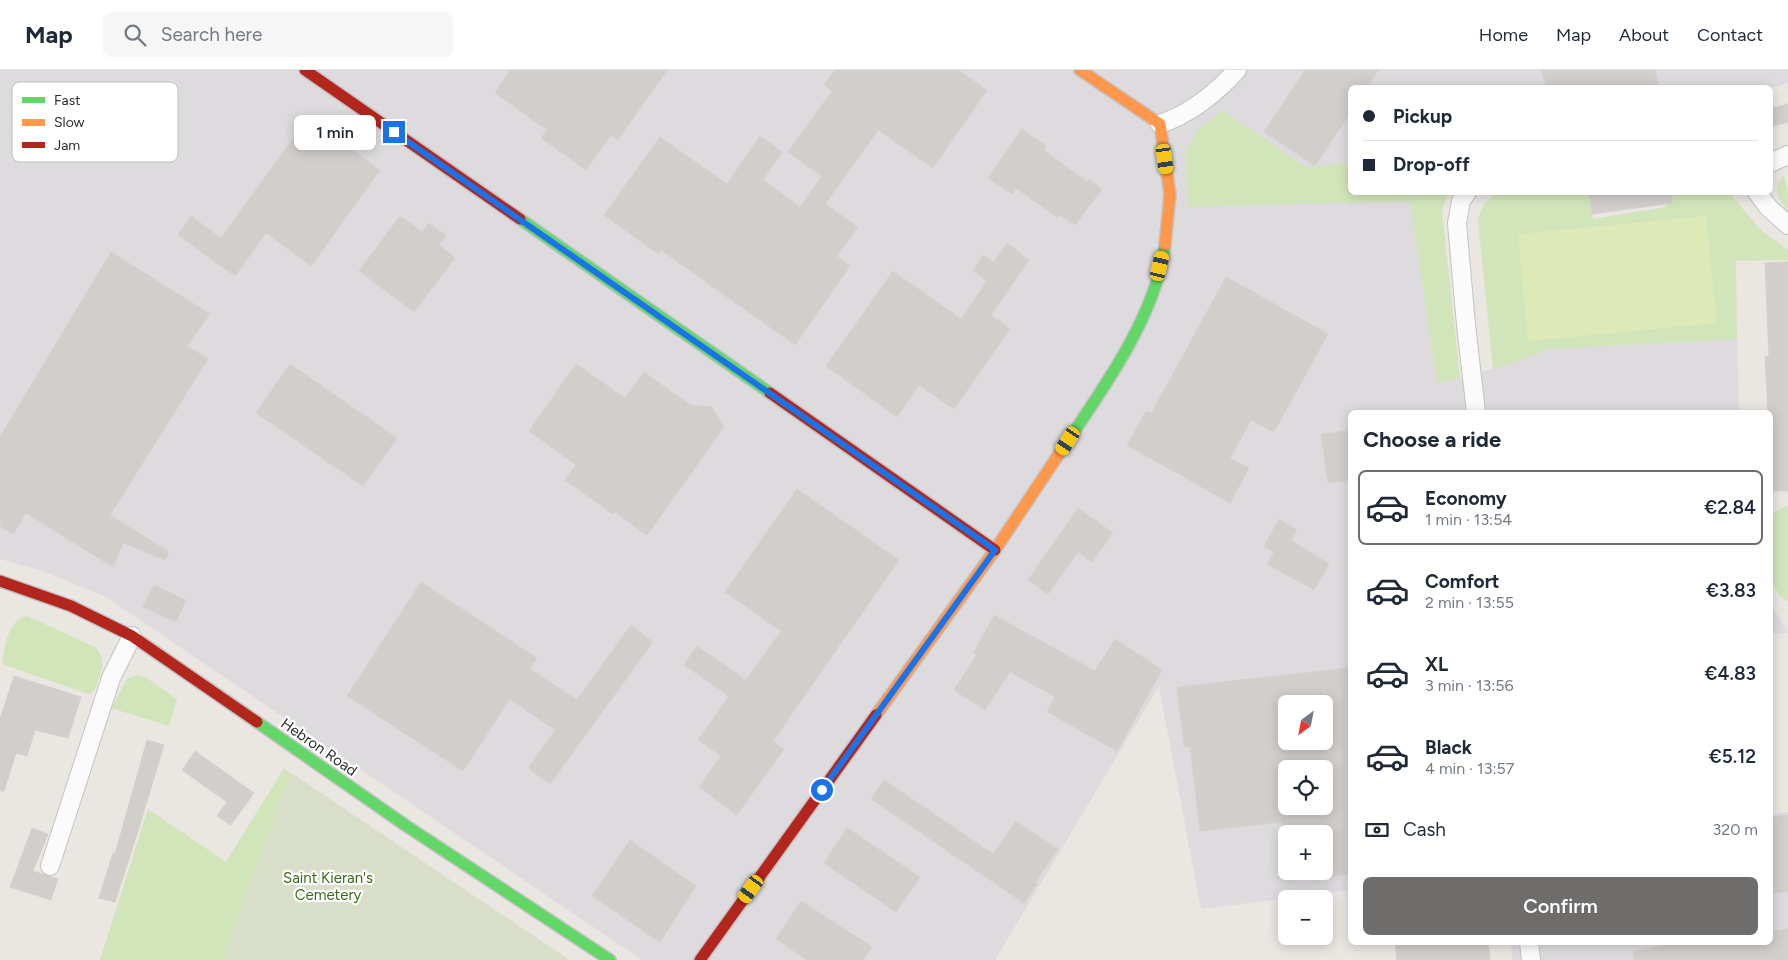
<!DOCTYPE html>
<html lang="en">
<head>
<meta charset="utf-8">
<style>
	body { margin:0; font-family:Figtree,sans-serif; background:#f6f6f7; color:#1f2937; height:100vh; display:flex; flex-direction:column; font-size:19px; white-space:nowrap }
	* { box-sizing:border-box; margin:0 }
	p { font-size:16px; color:#747a83 }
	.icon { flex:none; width:28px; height:28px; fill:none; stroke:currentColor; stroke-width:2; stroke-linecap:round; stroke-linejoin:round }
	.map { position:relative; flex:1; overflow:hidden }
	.drawer { position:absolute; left:1348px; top:340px; width:425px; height:535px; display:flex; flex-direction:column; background:#fff; border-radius:8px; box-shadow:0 2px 12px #0003 }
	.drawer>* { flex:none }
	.banner { position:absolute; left:1348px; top:15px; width:425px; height:110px; border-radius:8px; box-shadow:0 2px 12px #0003; display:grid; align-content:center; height:110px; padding:0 15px; background:#fff }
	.needle { width:32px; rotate:212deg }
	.buttons { position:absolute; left:1278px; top:625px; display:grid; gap:10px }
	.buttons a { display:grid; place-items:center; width:55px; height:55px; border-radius:8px; background:#fff; box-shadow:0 2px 12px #0003; font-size:25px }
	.end { position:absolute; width:22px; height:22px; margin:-11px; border:6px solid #1a73e8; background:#fff; box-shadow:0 0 0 2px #fff }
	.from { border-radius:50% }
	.bubble { position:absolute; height:35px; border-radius:8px; background:#fff; box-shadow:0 2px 12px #0003; font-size:16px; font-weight:600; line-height:35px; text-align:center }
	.car { position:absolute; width:15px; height:30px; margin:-15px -8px; border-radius:6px; box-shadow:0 0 4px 1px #0007; background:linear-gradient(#f5c518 24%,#345 0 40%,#f5c518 0 76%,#345 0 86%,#f5c518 0) }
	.banner b { display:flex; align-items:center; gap:18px; height:48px; font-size:19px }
	.banner b+b { border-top:1px solid #e0e1e3 }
	.banner i { width:12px; height:12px; background:#1f2937 }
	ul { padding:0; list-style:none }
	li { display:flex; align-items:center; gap:15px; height:75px; margin:0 10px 8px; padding:0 5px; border:2px solid transparent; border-radius:8px }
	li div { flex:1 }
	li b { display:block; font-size:19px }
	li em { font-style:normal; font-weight:600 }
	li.selected { border-color:#6e6d6c }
	li>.icon { width:45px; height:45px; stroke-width:1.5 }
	h2 { padding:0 15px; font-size:22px; line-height:60px }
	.pay { display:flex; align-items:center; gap:12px; height:55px; padding:0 15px; font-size:19px }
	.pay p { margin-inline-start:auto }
	.cta { display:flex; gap:10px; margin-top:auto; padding:10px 15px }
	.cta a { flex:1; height:58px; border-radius:8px; background:#6e6d6c; color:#fff; font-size:20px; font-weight:600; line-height:58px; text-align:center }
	header { display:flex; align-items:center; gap:30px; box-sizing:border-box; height:70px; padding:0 25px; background:#fff; border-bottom:1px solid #e0e1e3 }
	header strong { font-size:24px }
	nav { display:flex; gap:28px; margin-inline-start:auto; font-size:18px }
	.search { width:350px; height:45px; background:#f6f6f7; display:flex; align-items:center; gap:12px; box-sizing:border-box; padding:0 18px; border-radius:8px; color:#747a83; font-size:19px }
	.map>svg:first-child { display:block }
	.industrial { fill:#dddbdd; fill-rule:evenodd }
	.green { fill:#d2e5ba }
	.cemetery { fill:#d9dec9 }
	.pitch { fill:#dee9b8 }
	.building { fill:#d1cecc; stroke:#d5d1ce; fill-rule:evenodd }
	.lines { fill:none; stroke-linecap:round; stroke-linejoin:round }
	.street-casing { stroke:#c4c3c3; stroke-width:20 }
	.fast-casing { stroke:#c4c3c3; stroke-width:14 }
	.slow-casing { stroke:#c4c3c3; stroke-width:14 }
	.jam-casing { stroke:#c4c3c3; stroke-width:14 }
	.street { stroke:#fcfbfb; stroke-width:18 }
	.fast { stroke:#63d668; stroke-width:11 }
	.slow { stroke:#ff974d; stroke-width:11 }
	.jam { stroke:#b3261e; stroke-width:11 }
	.route { stroke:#1a73e8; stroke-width:6 }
	.labels { text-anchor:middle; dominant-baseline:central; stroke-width:4.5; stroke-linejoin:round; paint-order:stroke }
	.street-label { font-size:15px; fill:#2c2c2c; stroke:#fff }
	.park-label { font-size:15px; fill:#376b1a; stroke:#fff }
	.key { fill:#fff; stroke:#c0c0c0; stroke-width:1 }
	.key-label { font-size:14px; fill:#2c2c2c }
</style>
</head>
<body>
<header>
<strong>Map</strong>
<div class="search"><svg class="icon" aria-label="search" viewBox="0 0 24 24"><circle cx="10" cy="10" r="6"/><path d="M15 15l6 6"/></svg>Search here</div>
<nav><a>Home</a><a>Map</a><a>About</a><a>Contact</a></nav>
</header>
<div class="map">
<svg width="1788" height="890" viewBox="0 0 1788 890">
	<rect width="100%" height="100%" fill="#eae6e2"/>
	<!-- industrial -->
	<g class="industrial">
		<path d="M 0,0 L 1788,0 L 1788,13 L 1770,18 L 1350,18 L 1350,122 L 1409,123 L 1437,314 L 1511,294 L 1548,279 L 1737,269 L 1739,342 L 1350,342 L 1350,820 L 1201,839 L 1159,616 L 995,890 L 642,890 L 106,527 L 43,501 L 0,489 ZM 1286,634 L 1324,634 L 1324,671 L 1286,671 ZM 1286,699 L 1324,699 L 1324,736 L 1286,736 ZM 1286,764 L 1324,764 L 1324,801 L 1286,801 Z"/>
		<path d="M 1770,534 L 1781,551 L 1788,563 L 1770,565 Z"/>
		<path d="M 1788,742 L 1788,890 L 1512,890 L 1511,873 L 1770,872 L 1770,744 Z"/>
	</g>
	<!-- green -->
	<g class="green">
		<path d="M 1222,40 L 1307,98 L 1350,93 L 1350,122 L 1448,123 L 1442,140 L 1460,308 L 1437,314 L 1410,131 L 1187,137 L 1186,83 L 1196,62 Z"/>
		<path d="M 1784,105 L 1788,122 L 1788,140 C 1777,130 1772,116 1784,105 Z"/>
		<path d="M 1497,123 L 1589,123 L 1593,149 L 1666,137 L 1665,123 L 1729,123 L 1762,161 L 1788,180 L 1788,190 L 1736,191 L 1737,269 L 1548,279 L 1511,294 L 1493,299 L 1478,151 C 1480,138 1486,130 1497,123 Z"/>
		<path d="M 1788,435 L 1788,532 L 1780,526 L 1770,509 L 1770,445 Z"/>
		<path d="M 27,546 L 95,577 C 109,591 100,605 94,621 L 88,624 L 2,594 C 6,575 6,552 27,546 Z"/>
		<path d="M 136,605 L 145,607 L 177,629 L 169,656 L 111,638 L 127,609 Z"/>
		<path d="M 284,698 L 291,703 L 223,890 L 100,890 L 148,739 L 226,792 Z"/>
	</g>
	<!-- cemetery -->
	<path class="cemetery" d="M 291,703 L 570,890 L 223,890 Z"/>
	<!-- pitch -->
	<path class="pitch" d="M 1706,146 L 1717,253 L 1528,271 L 1518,164 Z"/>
	<!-- building -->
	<g class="building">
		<path d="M 510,0 L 667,0 L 618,70 L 611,65 L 586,100 L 541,68 L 547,60 L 495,23 Z"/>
		<path d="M 835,0 L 958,0 L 987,20 L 933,98 L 878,60 L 825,134 L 858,157 L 837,186 L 850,196 L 795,275 L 661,180 L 658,184 L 604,145 L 660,67 L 727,114 L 760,66 L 782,82 L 763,110 L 800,137 L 822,106 L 788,82 L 832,21 L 824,15 Z"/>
		<path d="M 1305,0 L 1378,0 L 1367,18 L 1350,18 L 1350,43 L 1315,96 L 1264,62 Z"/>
		<path d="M 1542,0 L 1655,0 L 1659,18 L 1546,18 Z"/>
		<path d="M 1788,34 L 1788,52 L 1770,57 L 1770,39 Z"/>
		<path d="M 308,48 L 380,100 L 311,196 L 266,163 L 235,206 L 178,165 L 191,146 L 221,168 Z"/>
		<path d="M 1022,59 L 1046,76 L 1044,80 L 1087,112 L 1089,109 L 1102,119 L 1075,155 L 1060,145 L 1058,148 L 1016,118 L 1012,124 L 988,108 Z"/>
		<path d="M 1589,122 L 1671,122 L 1672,133 L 1592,144 Z"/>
		<path d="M 400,146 L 422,162 L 429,153 L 446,165 L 439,175 L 455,188 L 414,242 L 359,201 Z"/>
		<path d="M 1007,173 L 1029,190 L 991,245 L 1010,259 L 954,339 L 919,315 L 897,347 L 826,296 L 893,201 L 961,249 L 987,211 L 973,201 L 983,185 L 994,192 Z"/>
		<path d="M 111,182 L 210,244 L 187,276 L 208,289 L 110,445 L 169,482 L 165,490 L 123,473 L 113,497 L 26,443 L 13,464 L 0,456 L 0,367 Z"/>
		<path d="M 1788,192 L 1788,421 L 1770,421 L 1770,342 L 1768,342 L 1765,286 L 1769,286 L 1765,193 Z"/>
		<path d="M 1226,207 L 1328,264 L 1274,362 L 1251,350 L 1230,388 L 1249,398 L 1230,433 L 1127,375 L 1146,341 L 1151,344 Z"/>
		<path d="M 290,294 L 397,368 L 363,416 L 256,343 Z"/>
		<path d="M 576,294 L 625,328 L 644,302 L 690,335 L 712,337 L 724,357 L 647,465 L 615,442 L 613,444 L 565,410 L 576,395 L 529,361 Z"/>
		<path d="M 1350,361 L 1350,410 L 1328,413 L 1321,364 Z"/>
		<path d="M 797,419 L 899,490 L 773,671 L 784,679 L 737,745 L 699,717 L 721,686 L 698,670 L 729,626 L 684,595 L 697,576 L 746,610 L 781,561 L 725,522 Z"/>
		<path d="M 1078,438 L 1113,463 L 1092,492 L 1078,482 L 1048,524 L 1028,510 Z"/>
		<path d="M 1279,449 L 1297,460 L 1291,470 L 1329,494 L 1314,520 L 1267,494 L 1274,482 L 1264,476 Z"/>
		<path d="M 421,512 L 537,588 L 530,599 L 577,630 L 631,555 L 653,572 L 550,714 L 528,698 L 555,660 L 510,629 L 463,701 L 347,626 Z"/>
		<path d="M 154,515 L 186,530 L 176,552 L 143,537 Z"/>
		<path d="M 994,545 L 1095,601 L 1115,569 L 1162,600 L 1117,681 L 1047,642 L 1055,627 L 1010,602 L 985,640 L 954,620 L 977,584 L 974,582 Z"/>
		<path d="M 1350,598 L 1350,804 L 1324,807 L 1324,764 L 1283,764 L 1282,752 L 1200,761 L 1190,677 L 1184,677 L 1177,617 ZM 1286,634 L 1324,634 L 1324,675 L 1286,679 ZM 1286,699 L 1324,699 L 1324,736 L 1286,736 Z"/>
		<path d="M 14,606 L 81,627 L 68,668 L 35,660 L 27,686 L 16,683 L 4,721 L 0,721 L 0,649 Z"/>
		<path d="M 147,670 L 164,675 L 138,761 L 115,832 L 99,828 L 113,783 L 115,784 Z"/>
		<path d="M 195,681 L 254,723 L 231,755 L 217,746 L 227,732 L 182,700 Z"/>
		<path d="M 884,710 L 993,784 L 1016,751 L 1058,779 L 1035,813 L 1037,814 L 1024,833 L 871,729 Z"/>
		<path d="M 1788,745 L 1788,821 L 1770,824 L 1770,747 Z"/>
		<path d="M 32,758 L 48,764 L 33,801 L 58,809 L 51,830 L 10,817 Z"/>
		<path d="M 847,758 L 920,807 L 896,842 L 824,793 Z"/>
		<path d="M 630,770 L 696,816 L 660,872 L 592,826 Z"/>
		<path d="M 801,831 L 872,877 L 863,890 L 807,890 L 776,869 Z"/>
		<path d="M 1788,859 L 1788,890 L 1634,890 L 1633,882 L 1682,872 L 1770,872 L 1770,862 Z"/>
		<path d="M 1395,872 L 1488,872 L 1490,890 L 1397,890 Z"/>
	</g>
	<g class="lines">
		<defs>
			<g id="street">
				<path d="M 1160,54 C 1190,44 1216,23 1237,0"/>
				<path d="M 1770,93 L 1788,85"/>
				<path d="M 1467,122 L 1461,131 L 1457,153 L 1466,255 L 1476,342"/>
				<path d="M 1757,122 L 1768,137 L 1788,155"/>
				<path d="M 50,796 L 111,608 L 132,566"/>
				<path d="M 1529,872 L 1531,890"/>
			</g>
			<g id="fast">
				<path d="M 520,149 L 770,323"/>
				<path d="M 1071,366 C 1108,312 1157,241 1165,175"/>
				<path d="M 257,652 L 405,755 L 610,890"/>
			</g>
			<g id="slow">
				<path d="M 1080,0 L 1160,54 L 1170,124 L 1165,175"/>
				<path d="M 876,645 L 995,480 L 1071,366"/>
			</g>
			<g id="jam">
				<path d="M 305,0 L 520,149"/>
				<path d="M 770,323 L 995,480"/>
				<path d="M 0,511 L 71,536 L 132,566 L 257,652"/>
				<path d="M 700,890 L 876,645"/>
			</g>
		</defs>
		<!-- street casing -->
		<use href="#street" class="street-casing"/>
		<!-- fast casing -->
		<use href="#fast" class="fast-casing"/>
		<!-- slow casing -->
		<use href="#slow" class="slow-casing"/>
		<!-- jam casing -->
		<use href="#jam" class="jam-casing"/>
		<!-- street -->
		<use href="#street" class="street"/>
		<!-- fast -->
		<use href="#fast" class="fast"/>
		<!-- slow -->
		<use href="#slow" class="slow"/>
		<!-- jam -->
		<use href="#jam" class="jam"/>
	</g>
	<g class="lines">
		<!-- route -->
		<path class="route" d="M 394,62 L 995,480 L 822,720"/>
	</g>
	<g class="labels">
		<!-- street labels -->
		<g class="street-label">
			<text transform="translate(319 677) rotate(35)">Hebron Road</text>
		</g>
		<!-- park labels -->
		<g class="park-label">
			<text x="328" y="808">Saint Kieran's<tspan x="328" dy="17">Cemetery</tspan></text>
		</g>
	</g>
	<!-- legend -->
	<rect x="12" y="12" width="166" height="80" rx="8" class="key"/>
	<rect x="22" y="27" width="23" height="6" fill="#63d668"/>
	<rect x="22" y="49" width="23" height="7" fill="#ff974d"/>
	<rect x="22" y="72" width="23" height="6" fill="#b3261e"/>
	<g class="key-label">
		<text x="54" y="35">Fast</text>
		<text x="54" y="57">Slow</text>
		<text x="54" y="80">Jam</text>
	</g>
</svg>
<div class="buttons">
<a><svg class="needle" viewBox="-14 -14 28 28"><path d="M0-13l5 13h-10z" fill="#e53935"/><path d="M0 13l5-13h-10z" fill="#747a83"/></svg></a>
<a><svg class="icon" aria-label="locate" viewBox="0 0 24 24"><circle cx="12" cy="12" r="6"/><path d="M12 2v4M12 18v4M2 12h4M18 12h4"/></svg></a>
<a>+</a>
<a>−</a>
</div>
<i class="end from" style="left:822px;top:720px"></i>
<i class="end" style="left:394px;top:62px"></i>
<div class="bubble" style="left:294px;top:45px;width:82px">1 min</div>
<i class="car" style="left:1165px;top:89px;rotate:172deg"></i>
<i class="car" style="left:1160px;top:196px;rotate:13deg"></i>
<i class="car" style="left:1068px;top:371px;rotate:213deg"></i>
<i class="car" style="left:751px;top:819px;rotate:216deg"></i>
<div class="banner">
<b><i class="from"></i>Pickup</b>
<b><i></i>Drop-off</b>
</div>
<section class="drawer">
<h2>Choose a ride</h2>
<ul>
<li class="selected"><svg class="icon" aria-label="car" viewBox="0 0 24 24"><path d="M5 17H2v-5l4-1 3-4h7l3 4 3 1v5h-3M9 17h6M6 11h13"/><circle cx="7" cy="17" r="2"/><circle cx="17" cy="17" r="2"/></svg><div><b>Economy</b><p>1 min · 13:54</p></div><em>€2.84</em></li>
<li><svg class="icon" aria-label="car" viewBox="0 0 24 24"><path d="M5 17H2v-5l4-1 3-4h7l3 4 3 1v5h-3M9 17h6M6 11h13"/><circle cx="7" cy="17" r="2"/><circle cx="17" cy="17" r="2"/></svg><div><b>Comfort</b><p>2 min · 13:55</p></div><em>€3.83</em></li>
<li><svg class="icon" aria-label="car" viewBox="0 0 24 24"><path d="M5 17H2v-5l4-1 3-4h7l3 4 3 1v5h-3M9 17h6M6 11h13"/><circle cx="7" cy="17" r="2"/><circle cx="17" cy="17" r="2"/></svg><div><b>XL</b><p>3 min · 13:56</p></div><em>€4.83</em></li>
<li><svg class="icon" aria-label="car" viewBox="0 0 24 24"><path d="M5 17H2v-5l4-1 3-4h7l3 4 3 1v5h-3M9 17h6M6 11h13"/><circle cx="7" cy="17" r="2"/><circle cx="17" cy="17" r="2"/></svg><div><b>Black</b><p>4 min · 13:57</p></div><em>€5.12</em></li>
</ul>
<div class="pay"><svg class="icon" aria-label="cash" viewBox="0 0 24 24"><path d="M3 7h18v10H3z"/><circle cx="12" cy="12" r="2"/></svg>Cash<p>320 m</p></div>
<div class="cta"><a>Confirm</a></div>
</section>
</div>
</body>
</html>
